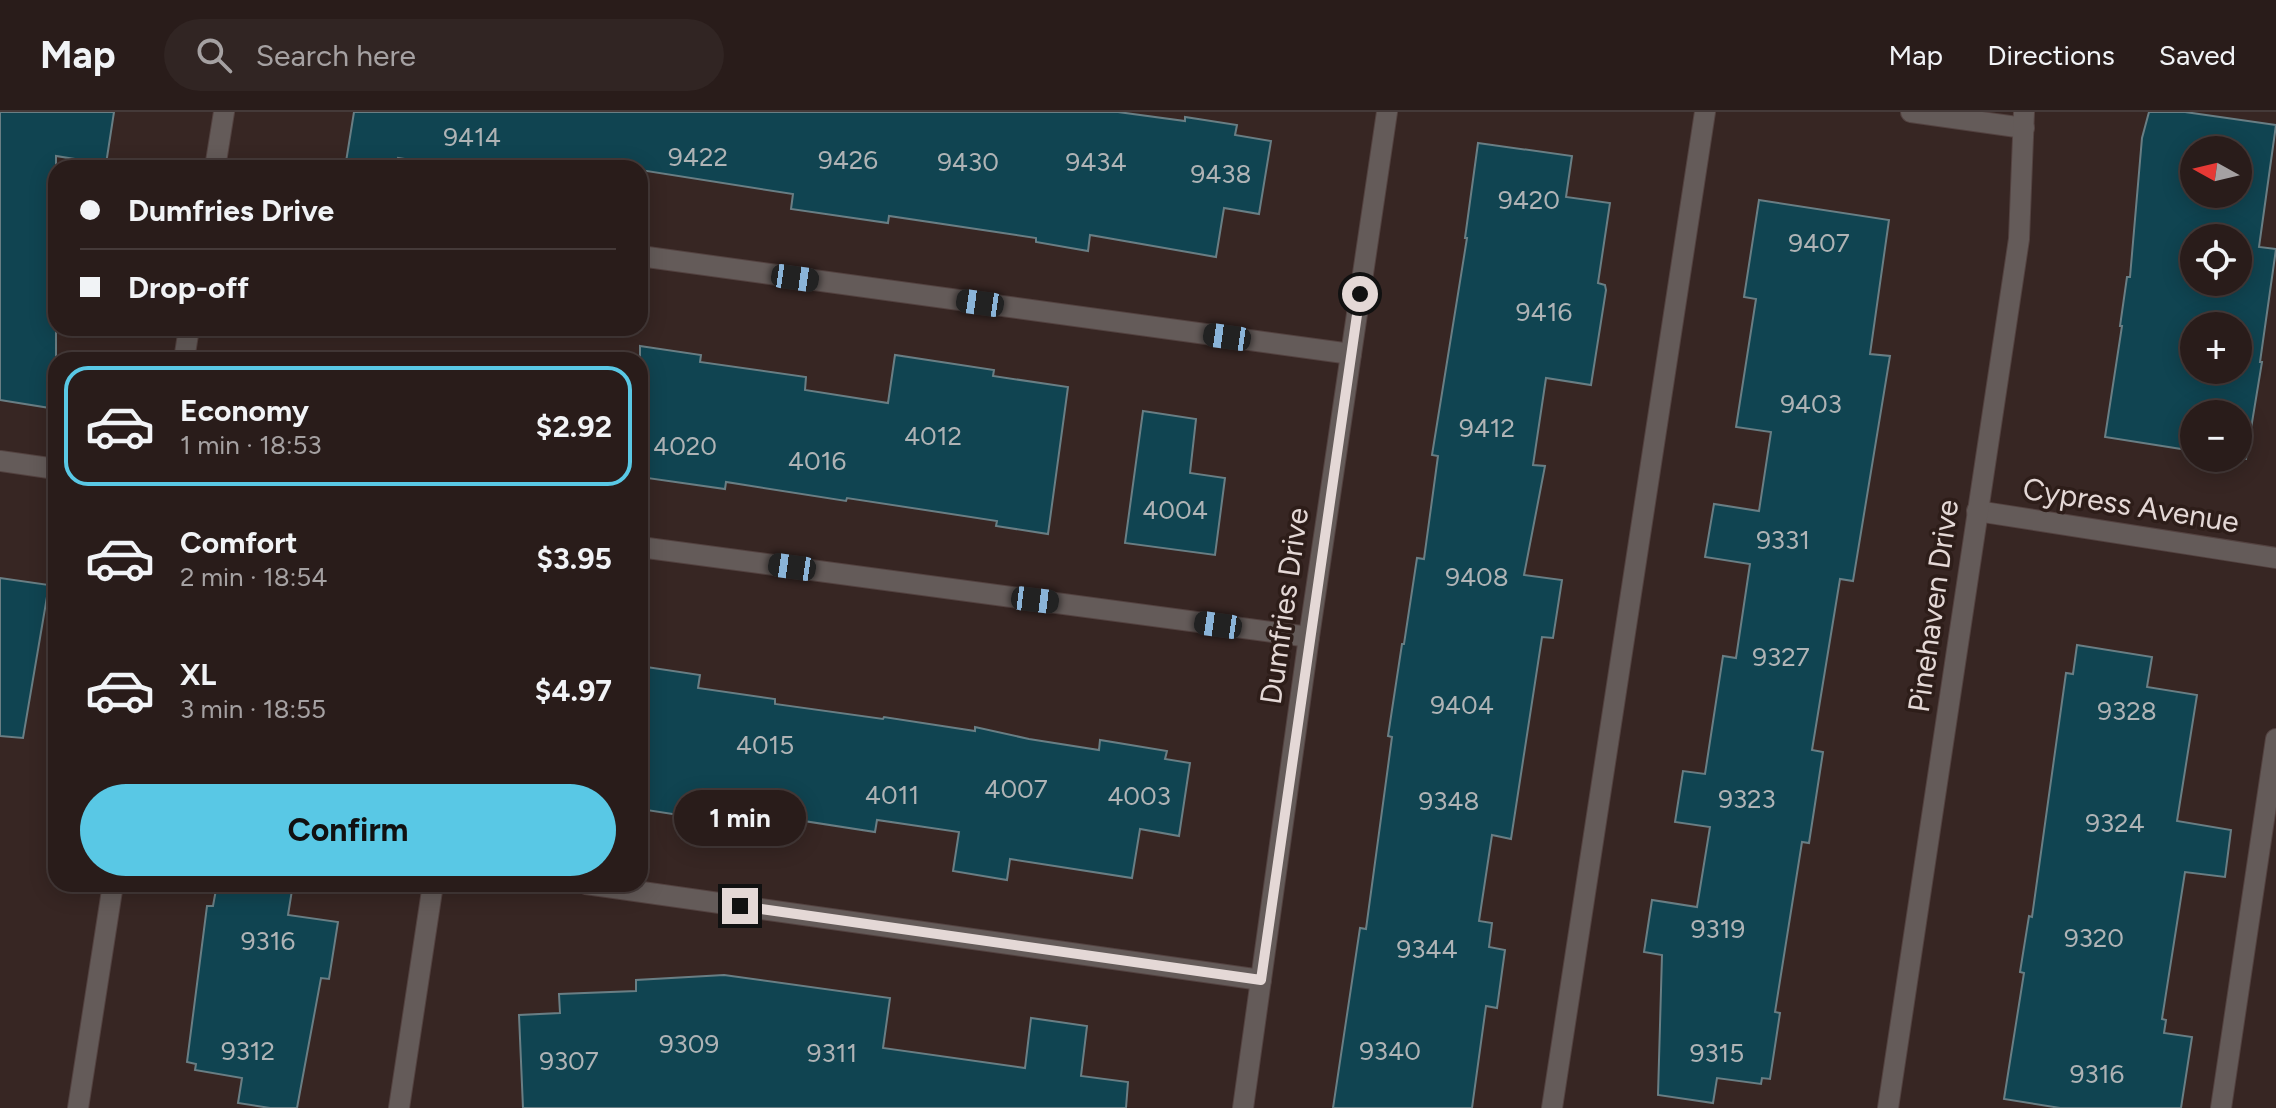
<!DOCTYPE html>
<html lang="en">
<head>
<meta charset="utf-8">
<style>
	body { margin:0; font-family:Figtree,sans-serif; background:#312523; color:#f1f3f6; height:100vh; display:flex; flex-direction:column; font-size:30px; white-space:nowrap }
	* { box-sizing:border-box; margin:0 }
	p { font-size:26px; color:#a5a1a2 }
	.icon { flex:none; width:44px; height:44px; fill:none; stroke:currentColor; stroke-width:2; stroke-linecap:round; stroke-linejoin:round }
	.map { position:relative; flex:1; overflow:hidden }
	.sheet { position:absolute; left:48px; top:240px; width:600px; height:540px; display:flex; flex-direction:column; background:#291c1a; border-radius:24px; box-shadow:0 4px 20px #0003,0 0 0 2px #453a39 }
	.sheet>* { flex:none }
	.hud { position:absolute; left:48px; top:48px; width:600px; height:176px; border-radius:24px; box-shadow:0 4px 20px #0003,0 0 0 2px #453a39; display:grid; align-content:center; height:176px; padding:0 32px; background:#291c1a }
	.needle { width:52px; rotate:278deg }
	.fabs { position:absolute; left:2180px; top:24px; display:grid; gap:16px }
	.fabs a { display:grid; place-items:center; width:72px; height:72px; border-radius:50%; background:#291c1a; box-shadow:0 4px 20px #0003,0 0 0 2px #453a39; font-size:40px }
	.end { position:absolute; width:36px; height:36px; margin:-18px; border:10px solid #e4d8d6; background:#111; box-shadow:0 0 0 4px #111 }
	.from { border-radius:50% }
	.bubble { position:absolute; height:56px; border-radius:28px; background:#291c1a; box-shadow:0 4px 20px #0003,0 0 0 2px #453a39; font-size:26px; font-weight:700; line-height:56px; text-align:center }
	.car { position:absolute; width:24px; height:48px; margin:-24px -12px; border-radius:10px; box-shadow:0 0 6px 2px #0007; background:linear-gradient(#222 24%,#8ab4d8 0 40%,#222 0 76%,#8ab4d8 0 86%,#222 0) }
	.hud b { display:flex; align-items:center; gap:28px; height:76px; font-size:30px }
	.hud b+b { border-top:2px solid #453a39 }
	.hud i { width:20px; height:20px; background:#f1f3f6 }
	ul { padding:14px 0 0; list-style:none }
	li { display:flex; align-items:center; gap:24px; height:120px; margin:0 16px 12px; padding:0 16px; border:4px solid transparent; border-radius:24px }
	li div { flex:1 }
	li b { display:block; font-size:30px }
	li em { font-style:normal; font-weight:700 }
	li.selected { border-color:#59c8e5 }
	li>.icon { width:72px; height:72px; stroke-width:1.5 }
	.cta { display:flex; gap:16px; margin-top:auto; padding:16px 32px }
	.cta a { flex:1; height:92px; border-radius:48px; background:#59c8e5; color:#111; font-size:32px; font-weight:700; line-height:92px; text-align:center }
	header { display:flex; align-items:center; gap:48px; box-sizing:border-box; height:112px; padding:0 40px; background:#291c1a; border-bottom:2px solid #453a39 }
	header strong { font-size:38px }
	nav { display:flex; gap:44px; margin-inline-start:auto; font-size:28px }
	.search { width:560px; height:72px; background:#312523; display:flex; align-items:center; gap:20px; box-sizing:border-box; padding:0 28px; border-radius:44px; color:#a5a1a2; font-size:30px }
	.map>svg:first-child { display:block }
	.building { fill:#104451; stroke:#697e84; stroke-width:2; fill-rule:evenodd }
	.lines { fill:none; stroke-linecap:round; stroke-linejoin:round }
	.lane-casing { stroke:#534240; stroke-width:22 }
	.street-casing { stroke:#534240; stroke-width:22 }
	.lane { stroke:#645b59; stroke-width:20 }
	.street { stroke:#645b59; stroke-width:20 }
	.route { stroke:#e4d8d6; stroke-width:10 }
	.labels { text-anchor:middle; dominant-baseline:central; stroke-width:7; stroke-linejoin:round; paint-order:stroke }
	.number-label { font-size:26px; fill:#afb3b5 }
	.street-label { font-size:30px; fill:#e4d8d6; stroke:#2d1d19 }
</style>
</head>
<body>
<header>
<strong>Map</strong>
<div class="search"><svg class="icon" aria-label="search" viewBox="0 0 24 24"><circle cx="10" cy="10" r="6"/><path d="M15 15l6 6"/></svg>Search here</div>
<nav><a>Map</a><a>Directions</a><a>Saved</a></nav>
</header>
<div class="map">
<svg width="2276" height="996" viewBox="0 0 2276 996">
	<rect width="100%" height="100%" fill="#372623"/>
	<!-- building -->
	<g class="building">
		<path d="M 0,0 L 114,0 L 106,52 L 56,44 L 56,297 L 0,288 Z"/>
		<path d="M 354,0 L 1118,0 L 1185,9 L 1185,5 L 1237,13 L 1235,23 L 1271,29 L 1259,102 L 1224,96 L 1216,145 L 1090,123 L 1088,139 L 1036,130 L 1036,126 L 889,104 L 888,111 L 791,97 L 793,82 L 640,58 L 640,56 L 460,56 L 398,46 L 396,56 L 345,56 Z"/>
		<path d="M 2149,0 L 2185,0 L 2276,13 L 2259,135 L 2276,137 L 2260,250 L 2262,250 L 2246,347 L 2238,346 L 2238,302 L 2194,302 L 2194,339 L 2105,325 L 2122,214 L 2120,214 L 2127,165 L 2130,165 L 2142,26 ZM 2194,38 L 2238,38 L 2238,82 L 2194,82 ZM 2194,126 L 2238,126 L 2238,170 L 2194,170 ZM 2194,214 L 2238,214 L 2238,258 L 2194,258 Z"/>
		<path d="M 1478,31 L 1572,44 L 1566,85 L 1610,91 L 1598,171 L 1605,173 L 1606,178 L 1591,273 L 1546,266 L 1533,353 L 1545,354 L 1524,463 L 1562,468 L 1553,526 L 1542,525 L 1511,727 L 1492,723 L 1479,809 L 1492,811 L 1489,835 L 1505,838 L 1497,896 L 1486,894 L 1472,996 L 1333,996 L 1360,816 L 1366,817 L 1392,625 L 1388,624 L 1402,532 L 1404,532 L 1417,446 L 1424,447 L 1438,344 L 1432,343 L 1467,126 L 1465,126 Z"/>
		<path d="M 1759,88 L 1889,108 L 1870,242 L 1890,244 L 1853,469 L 1840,467 L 1812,638 L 1823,640 L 1809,731 L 1802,730 L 1775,900 L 1780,901 L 1770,967 L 1762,966 L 1761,972 L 1717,966 L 1713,991 L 1658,983 L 1662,843 L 1644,840 L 1652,788 L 1697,795 L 1710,715 L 1675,710 L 1683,659 L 1705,662 L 1723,544 L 1736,546 L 1750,452 L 1705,445 L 1714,392 L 1759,399 L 1771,320 L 1736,315 L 1756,187 L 1744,185 Z"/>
		<path d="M 640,234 L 701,243 L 700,250 L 806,265 L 805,278 L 888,291 L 895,243 L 994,258 L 993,264 L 1068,275 L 1048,422 L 996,414 L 997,409 L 847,386 L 846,389 L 726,370 L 725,377 L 640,365 Z"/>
		<path d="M 1143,299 L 1196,307 L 1190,361 L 1225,366 L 1215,443 L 1125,431 Z"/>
		<path d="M 0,466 L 49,473 L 23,626 L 0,624 Z"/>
		<path d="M 2077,533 L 2152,545 L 2147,575 L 2197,583 L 2177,709 L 2231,718 L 2225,765 L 2185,760 L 2162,907 L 2166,908 L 2164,921 L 2192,925 L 2181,996 L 2060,996 L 2004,987 L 2024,861 L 2020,860 L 2029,804 L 2032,805 L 2066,561 L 2073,562 Z"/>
		<path d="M 640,554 L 700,563 L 698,576 L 775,587 L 775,592 L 883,607 L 884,605 L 975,619 L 975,615 L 1029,627 L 1099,638 L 1100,628 L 1167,639 L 1165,647 L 1190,651 L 1179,724 L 1140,717 L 1132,766 L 1010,747 L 1007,768 L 953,759 L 959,720 L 877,708 L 875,720 L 765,703 L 763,716 L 640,697 Z"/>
		<path d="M 217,772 L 293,772 L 288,803 L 338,810 L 329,867 L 321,866 L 297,996 L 270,996 L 238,991 L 242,966 L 195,958 L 196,952 L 187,950 L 207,794 L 213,794 Z"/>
		<path d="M 724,863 L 890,886 L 883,936 L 1025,956 L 1031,906 L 1087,914 L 1081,964 L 1128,970 L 1126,996 L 523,996 L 519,903 L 560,901 L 559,882 L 636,879 L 636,868 Z"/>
	</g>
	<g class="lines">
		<defs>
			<g id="lane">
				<path d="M 640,144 L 1351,242"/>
				<path d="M 586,772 L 1261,868"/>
				<path d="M 399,996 L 433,772"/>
				<path d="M 1552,996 L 1705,0"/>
				<path d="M 2221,996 L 2276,627"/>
			</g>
			<g id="street">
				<path d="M 1911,0 L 2024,16"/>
				<path d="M 215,56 L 224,0"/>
				<path d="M 184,248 L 189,216"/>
				<path d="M 0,349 L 56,357"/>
				<path d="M 1977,399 L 2276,446"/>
				<path d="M 640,435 L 1309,525"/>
				<path d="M 78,996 L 113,772"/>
				<path d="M 1243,996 L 1309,525 L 1387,0"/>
				<path d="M 1888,996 L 2019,127 L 2024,0"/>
			</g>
		</defs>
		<!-- lane casing -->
		<use href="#lane" class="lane-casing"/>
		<!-- street casing -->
		<use href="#street" class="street-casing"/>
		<!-- lane -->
		<use href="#lane" class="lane"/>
		<!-- street -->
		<use href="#street" class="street"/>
	</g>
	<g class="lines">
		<!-- route -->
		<path class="route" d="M 740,794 L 1261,868 L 1360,182"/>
	</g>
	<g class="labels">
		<!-- number labels -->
		<g class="number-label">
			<text x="472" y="25">9414</text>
			<text x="698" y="45">9422</text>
			<text x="848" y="48">9426</text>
			<text x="968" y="50">9430</text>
			<text x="1096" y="50">9434</text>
			<text x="1221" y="62">9438</text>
			<text x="1529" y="88">9420</text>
			<text x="1819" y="131">9407</text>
			<text x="1544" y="200">9416</text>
			<text x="1811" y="292">9403</text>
			<text x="1487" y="316">9412</text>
			<text x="933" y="324">4012</text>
			<text x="685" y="334">4020</text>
			<text x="817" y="349">4016</text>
			<text x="1175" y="398">4004</text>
			<text x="1783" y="428">9331</text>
			<text x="1477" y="465">9408</text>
			<text x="1781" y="545">9327</text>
			<text x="1462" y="593">9404</text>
			<text x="2127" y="599">9328</text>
			<text x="765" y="633">4015</text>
			<text x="1016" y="677">4007</text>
			<text x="892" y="683">4011</text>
			<text x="1139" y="684">4003</text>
			<text x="1747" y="687">9323</text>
			<text x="1449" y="689">9348</text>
			<text x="2115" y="711">9324</text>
			<text x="1718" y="817">9319</text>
			<text x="2094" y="826">9320</text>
			<text x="268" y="829">9316</text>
			<text x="1427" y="837">9344</text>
			<text x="689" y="932">9309</text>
			<text x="248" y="939">9312</text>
			<text x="1390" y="939">9340</text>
			<text x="832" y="941">9311</text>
			<text x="1717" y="941">9315</text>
			<text x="569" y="949">9307</text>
			<text x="2097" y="962">9316</text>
		</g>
		<!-- street labels -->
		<g class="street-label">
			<text transform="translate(2131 393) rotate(9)">Cypress Avenue</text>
			<text transform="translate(1284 494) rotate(-82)">Dumfries Drive</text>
			<text transform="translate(1933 494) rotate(-82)">Pinehaven Drive</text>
		</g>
	</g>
</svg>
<div class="fabs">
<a><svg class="needle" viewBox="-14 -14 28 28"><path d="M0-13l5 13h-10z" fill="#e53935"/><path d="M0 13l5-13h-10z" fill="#a5a1a2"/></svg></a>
<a><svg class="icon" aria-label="locate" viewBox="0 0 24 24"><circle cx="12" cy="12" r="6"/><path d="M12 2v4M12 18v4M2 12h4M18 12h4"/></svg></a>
<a>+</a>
<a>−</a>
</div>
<i class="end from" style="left:1360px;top:182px"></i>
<i class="end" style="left:740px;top:794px"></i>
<div class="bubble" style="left:674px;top:678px;width:132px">1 min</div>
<i class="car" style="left:795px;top:166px;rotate:98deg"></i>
<i class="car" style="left:980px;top:191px;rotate:278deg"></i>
<i class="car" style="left:1227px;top:225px;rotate:278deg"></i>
<i class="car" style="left:792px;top:455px;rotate:278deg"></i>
<i class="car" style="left:1035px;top:488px;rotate:97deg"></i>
<i class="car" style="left:1218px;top:513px;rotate:278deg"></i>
<div class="hud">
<b><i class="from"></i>Dumfries Drive</b>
<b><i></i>Drop-off</b>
</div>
<section class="sheet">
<ul>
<li class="selected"><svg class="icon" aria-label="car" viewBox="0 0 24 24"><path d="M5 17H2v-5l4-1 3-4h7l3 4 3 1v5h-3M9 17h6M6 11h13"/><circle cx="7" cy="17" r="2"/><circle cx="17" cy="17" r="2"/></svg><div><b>Economy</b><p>1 min · 18:53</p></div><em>$2.92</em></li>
<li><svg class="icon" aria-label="car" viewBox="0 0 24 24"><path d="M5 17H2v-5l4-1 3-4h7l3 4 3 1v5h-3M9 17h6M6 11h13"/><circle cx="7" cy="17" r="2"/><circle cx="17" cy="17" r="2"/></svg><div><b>Comfort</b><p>2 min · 18:54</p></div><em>$3.95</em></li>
<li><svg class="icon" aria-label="car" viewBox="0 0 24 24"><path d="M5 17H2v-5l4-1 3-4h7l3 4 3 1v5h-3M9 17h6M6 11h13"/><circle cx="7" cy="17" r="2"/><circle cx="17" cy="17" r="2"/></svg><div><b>XL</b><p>3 min · 18:55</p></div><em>$4.97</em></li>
</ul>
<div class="cta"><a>Confirm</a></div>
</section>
</div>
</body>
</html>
